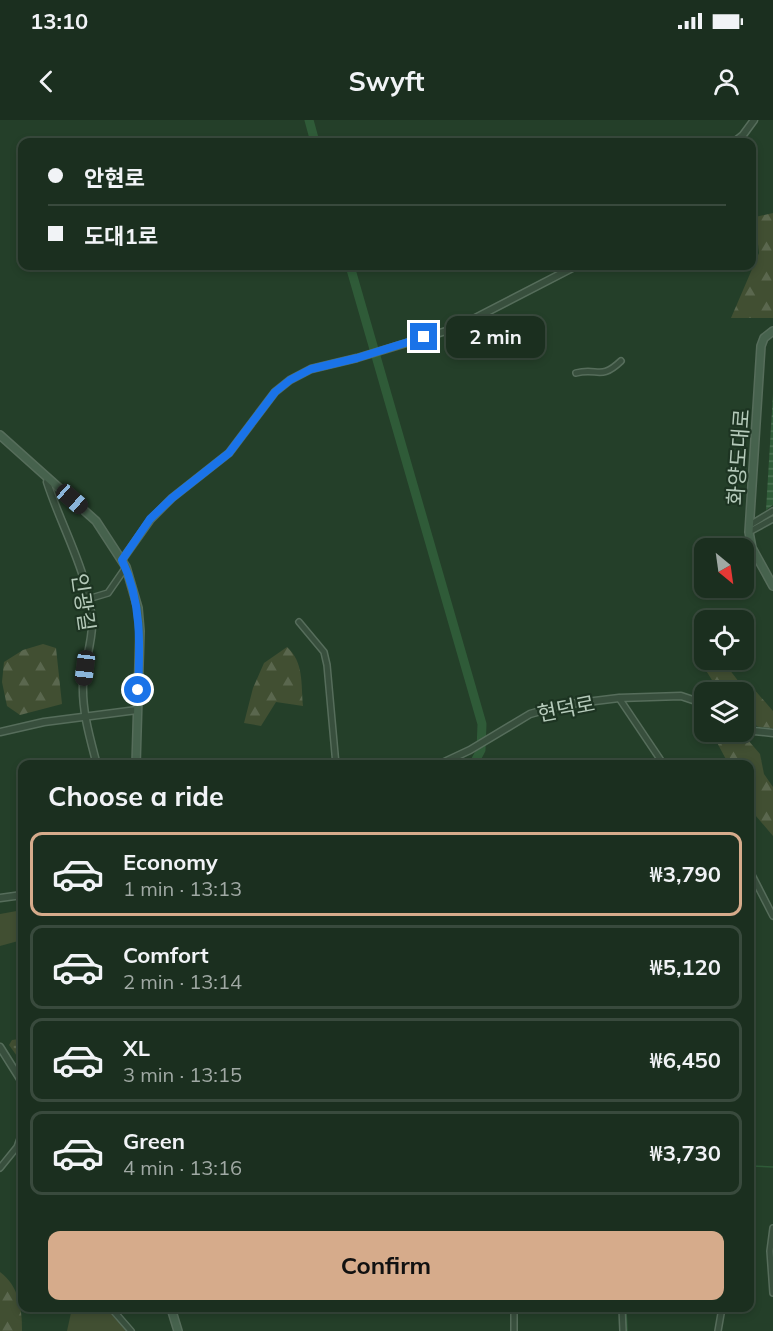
<!DOCTYPE html>
<html lang="en">
<head>
<meta charset="utf-8">
<style>
	body { margin:0; font-family:Mulish,"Noto Sans KR",sans-serif; background:#243728; color:#f1f3f6; height:100vh; display:flex; flex-direction:column; font-size:22px; white-space:nowrap }
	* { box-sizing:border-box; margin:0 }
	p { font-size:20px; color:#a0a9a4 }
	.icon { flex:none; width:33px; height:33px; fill:none; stroke:currentColor; stroke-width:2; stroke-linecap:round; stroke-linejoin:round }
	.map { position:relative; flex:1; overflow:hidden }
	.panel { position:absolute; left:18px; top:640px; width:736px; height:552px; display:flex; flex-direction:column; background:#1b2f1f; border-radius:12px; box-shadow:0 3px 9px #0003,0 0 0 2px #394a3d }
	.panel>* { flex:none }
	.hud { position:absolute; left:18px; top:18px; width:738px; height:132px; border-radius:12px; box-shadow:0 3px 9px #0003,0 0 0 2px #394a3d; display:grid; align-content:center; height:132px; padding:0 30px; background:#1b2f1f }
	.needle { width:39px; rotate:151deg }
	.fabs { position:absolute; left:694px; top:418px; display:grid; gap:12px }
	.fabs a { display:grid; place-items:center; width:60px; height:60px; border-radius:12px; background:#1b2f1f; box-shadow:0 3px 9px #0003,0 0 0 2px #394a3d; font-size:30px }
	.end { position:absolute; width:27px; height:27px; margin:-14px; border:8px solid #1a73e8; background:#fff; box-shadow:0 0 0 3px #fff }
	.from { border-radius:50% }
	.bubble { position:absolute; height:42px; border-radius:12px; background:#1b2f1f; box-shadow:0 3px 9px #0003,0 0 0 2px #394a3d; font-size:20px; font-weight:700; line-height:42px; text-align:center }
	.car { position:absolute; width:18px; height:36px; margin:-18px -9px; border-radius:8px; box-shadow:0 0 4px 2px #0007; background:linear-gradient(#222 24%,#8ab4d8 0 40%,#222 0 76%,#8ab4d8 0 86%,#222 0) }
	.hud b { display:flex; align-items:center; gap:21px; height:57px; font-size:22px }
	.hud b+b { border-top:2px solid #394a3d }
	.hud i { width:15px; height:15px; background:#f1f3f6 }
	ul { padding:0; list-style:none }
	li { display:flex; align-items:center; gap:18px; height:84px; margin:0 12px 9px; padding:0 18px; border:3px solid #394a3d; border-radius:12px }
	li div { flex:1 }
	li b { display:block; font-size:22px }
	li em { font-style:normal; font-weight:700 }
	li.selected { border-color:#d6ab8b }
	li>.icon { width:54px; height:54px; stroke-width:1.5 }
	h2 { padding:0 30px; font-size:27px; line-height:72px }
	.primary-button { display:flex; gap:12px; margin-top:auto; padding:12px 30px }
	.primary-button a { flex:1; height:69px; border-radius:12px; background:#d6ab8b; color:#111; font-size:24px; font-weight:700; line-height:69px; text-align:center }
	.status { display:flex; justify-content:space-between; align-items:center; height:42px; padding:0 30px; background:#1b2f1f; direction:ltr }
	.status svg { height:16px; fill:currentColor }
	header { display:flex; justify-content:space-between; align-items:center; height:78px; padding:0 30px; background:#1b2f1f; font-size:27px; font-weight:700 }
	.map>svg:first-child { display:block }
	.green { fill:#414f32 }
	.forest { fill:url(#forest-firs) }
	.park { fill:url(#park-dots) }
	.water { fill:url(#water-rules) }
	.lines { fill:none; stroke-linecap:round; stroke-linejoin:round }
	.stream { stroke:#2f5b38; stroke-width:1.5 }
	.river { stroke:#2f5b38; stroke-width:9 }
	.minor-casing { stroke:#566d5b; stroke-width:8 }
	.tertiary-casing { stroke:#566d5b; stroke-width:9 }
	.secondary-casing { stroke:#566d5b; stroke-width:10 }
	.minor { stroke:#384f3d; stroke-width:5 }
	.tertiary { stroke:#384f3d; stroke-width:6 }
	.secondary { stroke:#46624d; stroke-width:7 }
	.route { stroke:#1a73e8; stroke-width:8 }
	.labels { text-anchor:middle; dominant-baseline:central; stroke-width:4.5; stroke-linejoin:round; paint-order:stroke }
	.street-label { font-size:21px; fill:#b5caba; stroke:#1d3422 }
</style>
</head>
<body>
<div class="status"><b>13:10</b><svg viewBox="0 0 49 12"><path d="M0 12V9h3v3zM5 12V6h3v6zM10 12V3h3v9zM15 12V0h3v12zM26 1h20v11H26zM47 4h2v5h-2z"/></svg></div>
<header><svg class="icon" aria-label="back" viewBox="0 0 24 24"><path d="M15 5l-7 7 7 7"/></svg>Swyft<svg class="icon" aria-label="person" viewBox="0 0 24 24"><circle cx="12" cy="8" r="4"/><path d="M4 21q1-7 8-7t8 7"/></svg></header>
<div class="map">
<svg width="773" height="1211" viewBox="0 0 773 1211">
	<defs>
		<pattern id="forest-firs" width="22" height="20" patternUnits="userSpaceOnUse" patternTransform="scale(1.5)"><rect width="22" height="20" fill="#414f32"/><path d="M5 1l3.5 6h-7zM16 11l3.5 6h-7z" fill="#5a674e"/></pattern>
		<pattern id="park-dots" width="8" height="8" patternUnits="userSpaceOnUse" patternTransform="scale(1.5)"><rect width="8" height="8" fill="#414f32"/><path d="M2 2h.1M6 6h.1" fill="none" stroke="#5a674e" stroke-width="1.8" stroke-linecap="round"/></pattern>
		<pattern id="water-rules" width="6" height="5" patternUnits="userSpaceOnUse" patternTransform="scale(1.5)"><rect width="6" height="5" fill="#2f5b38"/><path d="M0 2.5h6" fill="none" stroke="#4b7153"/></pattern>
	</defs>
	<rect width="100%" height="100%" fill="#243f29"/>
	<!-- green -->
	<g class="green">
		<path d="M 22,790 L 22,820 L 0,826 L 0,794 Z"/>
		<path d="M 72,1188 L 107,1188 L 126,1211 L 67,1211 Z"/>
	</g>
	<!-- forest -->
	<g class="forest">
		<path d="M 773,93 L 773,198 L 731,198 L 759,133 L 755,97 Z"/>
		<path d="M 43,524 L 56,528 L 62,584 L 20,595 L 7,586 L 2,562 L 4,542 L 23,530 Z"/>
		<path d="M 287,527 C 304,542 301,564 303,586 L 276,582 L 261,606 L 244,603 L 253,568 L 264,543 Z"/>
		<path d="M 708,540 L 722,540 L 746,571 L 753,568 L 773,591 L 773,608 L 759,607 L 744,600 L 744,573 L 720,573 L 702,544 Z"/>
		<path d="M 716,612 L 736,612 L 748,620 L 760,634 L 764,654 L 773,667 L 773,716 L 750,689 L 750,645 L 729,645 L 713,615 Z"/>
		<path d="M 0,1152 C 19,1166 22,1189 22,1211 L 0,1211 Z"/>
	</g>
	<!-- park -->
	<path class="park" d="M 19,919 L 22,920 L 22,943 L 9,925 L 12,920 Z"/>
	<!-- water -->
	<path class="water" d="M 773,274 L 773,385 L 766,390 Z"/>
	<g class="lines">
		<!-- stream -->
		<g class="stream">
			<path d="M 750,1046 L 773,1047"/>
			<path d="M 626,1188 L 627,1211"/>
		</g>
		<!-- river -->
		<g class="river">
			<path d="M 309,0 L 315,22"/>
			<path d="M 350,146 L 482,604 L 481,630 L 473,645"/>
		</g>
		<defs>
			<g id="minor">
				<path d="M 576,253 C 598,247 600,261 621,241"/>
				<path d="M 750,405 L 773,391"/>
				<path d="M 749,412 L 773,399"/>
				<path d="M 88,479 L 108,473 L 126,447"/>
				<path d="M 299,502 L 324,532 L 327,545 L 336,645"/>
				<path d="M 619,578 L 664,645"/>
				<path d="M 750,751 L 773,796"/>
				<path d="M 0,1048 L 17,1027 L 22,1013"/>
				<path d="M 773,1108 L 770,1131 L 773,1173"/>
				<path d="M 111,1188 L 131,1211"/>
				<path d="M 622,1188 L 623,1211"/>
				<path d="M 514,1211 L 514,1188"/>
				<path d="M 718,1211 L 722,1188"/>
			</g>
			<g id="tertiary">
				<path d="M 734,22 L 743,15 L 754,0"/>
				<path d="M 48,359 L 47,362 C 62,409 90,454 92,505 C 92,523 84,545 83,564 C 82,592 90,618 97,645"/>
				<path d="M 122,440 L 151,399 L 172,378 L 229,333 L 275,272 L 290,260 L 311,249 L 357,238 L 456,208 L 576,146"/>
				<path d="M 744,606 L 754,611 L 773,613"/>
				<path d="M 0,612 L 44,602 L 137,590"/>
				<path d="M 438,645 L 470,630 L 530,594 L 562,585 L 619,578 L 681,576 L 705,584"/>
				<path d="M 0,778 L 22,775"/>
				<path d="M 0,927 L 22,962"/>
			</g>
			<g id="secondary">
				<path d="M 773,211 L 764,218 L 761,226 L 749,412 L 752,428 L 773,466"/>
				<path d="M 0,315 L 96,401 L 126,447 L 138,488 L 140,511 L 136,645"/>
				<path d="M 171,1188 L 178,1211"/>
			</g>
		</defs>
		<!-- minor casing -->
		<use href="#minor" class="minor-casing"/>
		<!-- tertiary casing -->
		<use href="#tertiary" class="tertiary-casing"/>
		<!-- secondary casing -->
		<use href="#secondary" class="secondary-casing"/>
		<!-- minor -->
		<use href="#minor" class="minor"/>
		<!-- tertiary -->
		<use href="#tertiary" class="tertiary"/>
		<!-- secondary -->
		<use href="#secondary" class="secondary"/>
	</g>
	<g class="lines">
		<!-- route -->
		<path class="route" d="M 138,570 C 140,525 142,482 122,440 L 150,399 L 172,378 L 229,333 L 275,272 L 290,260 L 311,249 L 357,238 L 424,217"/>
	</g>
	<g class="labels">
		<!-- street labels -->
		<g class="street-label">
			<text transform="translate(738 337) rotate(-86)">화양도대로</text>
			<text transform="translate(84 482) rotate(82)">인광길</text>
			<text transform="translate(566 588) rotate(-11)">현덕로</text>
		</g>
	</g>
</svg>
<div class="fabs">
<a><svg class="needle" viewBox="-14 -14 28 28"><path d="M0-13l5 13h-10z" fill="#e53935"/><path d="M0 13l5-13h-10z" fill="#a0a9a4"/></svg></a>
<a><svg class="icon" aria-label="locate" viewBox="0 0 24 24"><circle cx="12" cy="12" r="6"/><path d="M12 2v4M12 18v4M2 12h4M18 12h4"/></svg></a>
<a><svg class="icon" aria-label="layers" viewBox="0 0 24 24"><path d="M12 4l9 5-9 5-9-5zM3 14l9 5 9-5"/></svg></a>
</div>
<i class="end from" style="left:138px;top:570px"></i>
<i class="end" style="left:424px;top:217px"></i>
<div class="bubble" style="left:446px;top:196px;width:99px">2 min</div>
<i class="car" style="left:72px;top:379px;rotate:131deg"></i>
<i class="car" style="left:85px;top:548px;rotate:187deg"></i>
<div class="hud">
<b><i class="from"></i>안현로</b>
<b><i></i>도대1로</b>
</div>
<section class="panel">
<h2>Choose a ride</h2>
<ul>
<li class="selected"><svg class="icon" aria-label="car" viewBox="0 0 24 24"><path d="M5 17H2v-5l4-1 3-4h7l3 4 3 1v5h-3M9 17h6M6 11h13"/><circle cx="7" cy="17" r="2"/><circle cx="17" cy="17" r="2"/></svg><div><b>Economy</b><p>1 min · 13:13</p></div><em>₩3,790</em></li>
<li><svg class="icon" aria-label="car" viewBox="0 0 24 24"><path d="M5 17H2v-5l4-1 3-4h7l3 4 3 1v5h-3M9 17h6M6 11h13"/><circle cx="7" cy="17" r="2"/><circle cx="17" cy="17" r="2"/></svg><div><b>Comfort</b><p>2 min · 13:14</p></div><em>₩5,120</em></li>
<li><svg class="icon" aria-label="car" viewBox="0 0 24 24"><path d="M5 17H2v-5l4-1 3-4h7l3 4 3 1v5h-3M9 17h6M6 11h13"/><circle cx="7" cy="17" r="2"/><circle cx="17" cy="17" r="2"/></svg><div><b>XL</b><p>3 min · 13:15</p></div><em>₩6,450</em></li>
<li><svg class="icon" aria-label="car" viewBox="0 0 24 24"><path d="M5 17H2v-5l4-1 3-4h7l3 4 3 1v5h-3M9 17h6M6 11h13"/><circle cx="7" cy="17" r="2"/><circle cx="17" cy="17" r="2"/></svg><div><b>Green</b><p>4 min · 13:16</p></div><em>₩3,730</em></li>
</ul>
<div class="primary-button"><a>Confirm</a></div>
</section>
</div>
</body>
</html>
